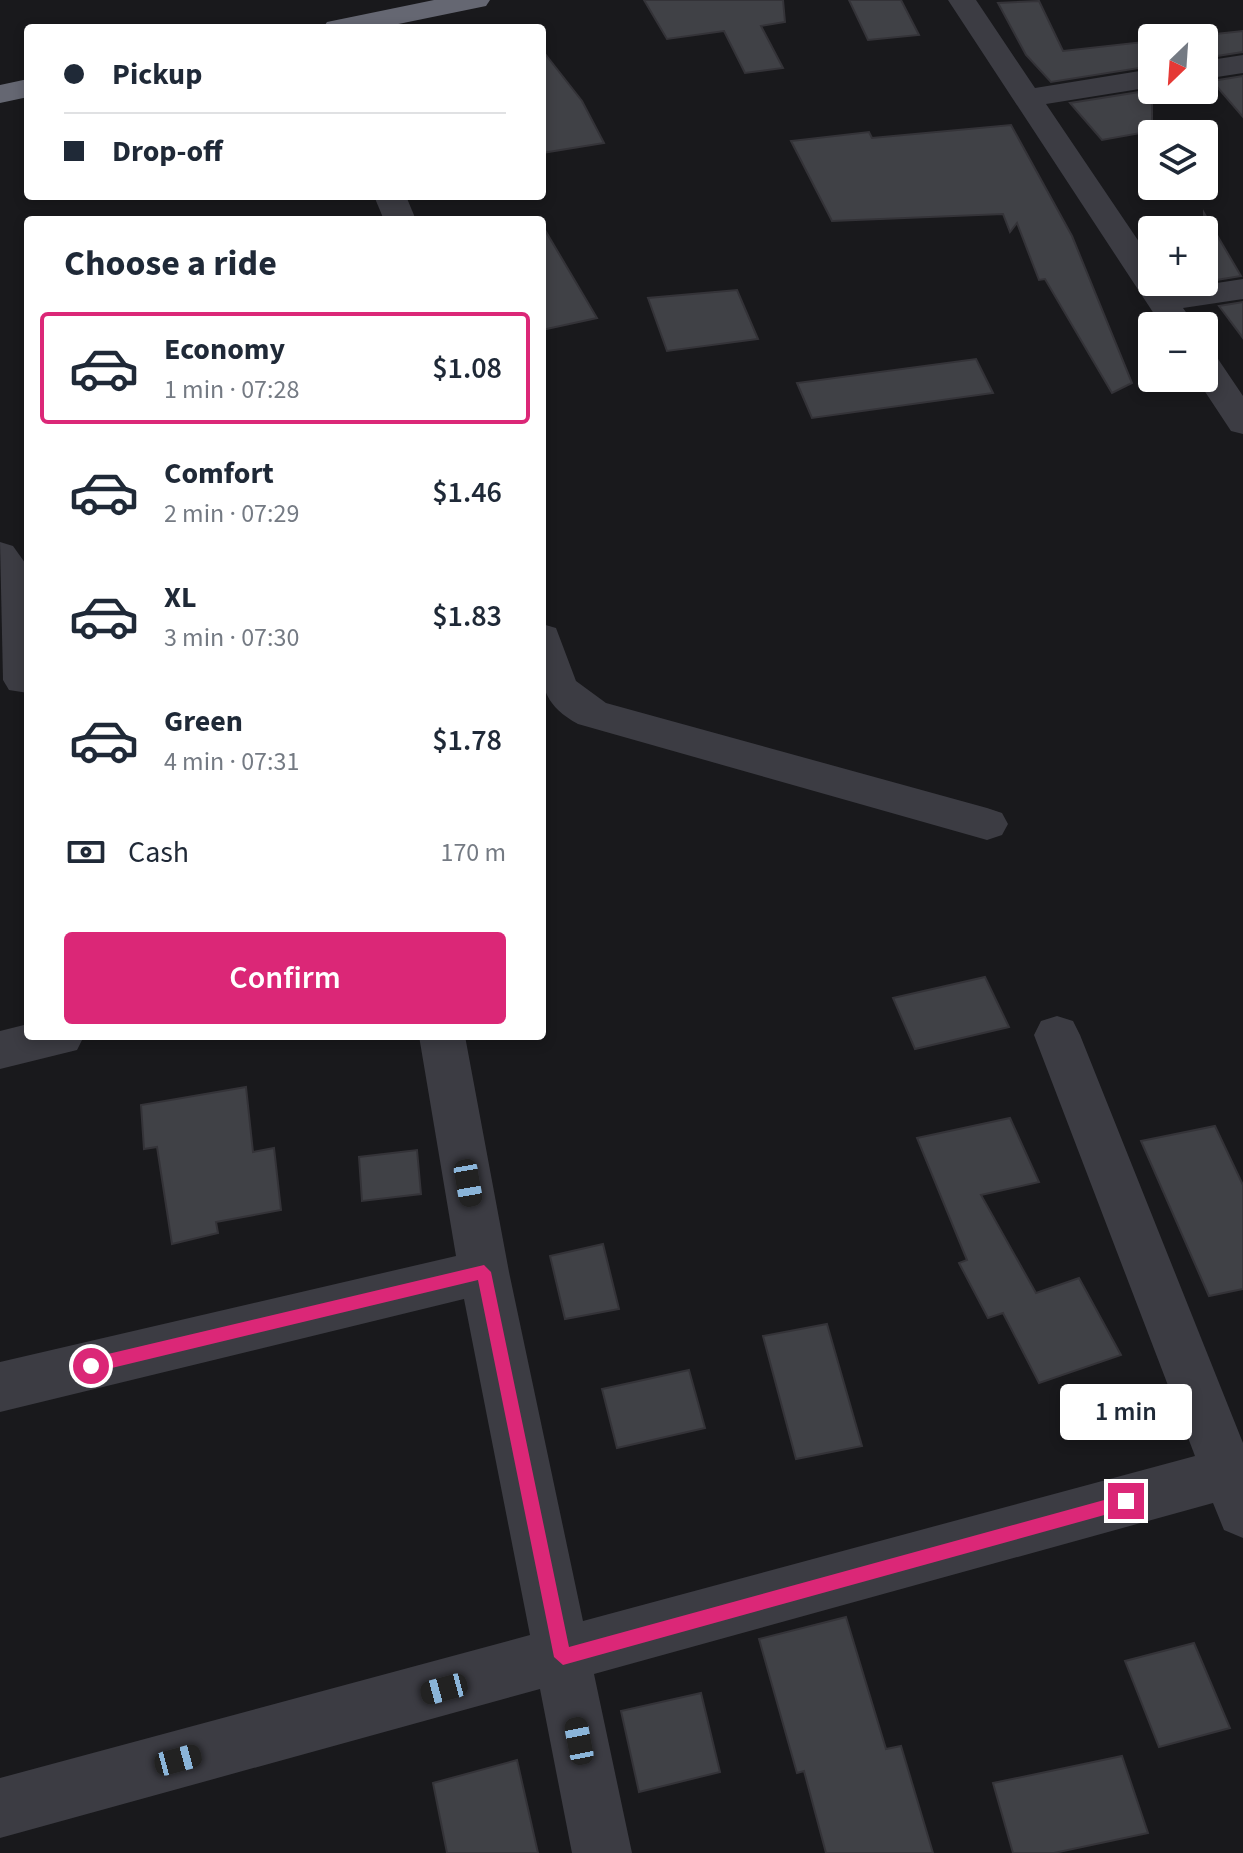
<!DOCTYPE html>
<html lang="en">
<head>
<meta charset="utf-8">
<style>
	body { margin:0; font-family:"Source Sans 3",sans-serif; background:#f2f2f3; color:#1f2937; height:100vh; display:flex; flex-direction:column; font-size:30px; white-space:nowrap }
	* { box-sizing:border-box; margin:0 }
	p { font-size:26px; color:#747a83 }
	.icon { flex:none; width:44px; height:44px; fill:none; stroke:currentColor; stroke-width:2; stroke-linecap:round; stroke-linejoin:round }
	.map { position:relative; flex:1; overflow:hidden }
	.drawer { position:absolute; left:24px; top:216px; width:522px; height:824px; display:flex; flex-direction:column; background:#fff; border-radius:8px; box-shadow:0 4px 12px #0003 }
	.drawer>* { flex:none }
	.banner { position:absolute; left:24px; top:24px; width:522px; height:176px; border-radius:8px; box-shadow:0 4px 12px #0003; display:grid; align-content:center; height:176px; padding:0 40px; background:#fff }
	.needle { width:52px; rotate:205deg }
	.fabs { position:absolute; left:1138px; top:24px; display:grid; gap:16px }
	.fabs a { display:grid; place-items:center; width:80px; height:80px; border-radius:8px; background:#fff; box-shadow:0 4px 12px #0003; font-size:40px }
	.end { position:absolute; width:36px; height:36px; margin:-18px; border:10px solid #db2777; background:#fff; box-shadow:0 0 0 4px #fff }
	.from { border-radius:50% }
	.bubble { position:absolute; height:56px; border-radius:8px; background:#fff; box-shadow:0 4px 12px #0003; font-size:26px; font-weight:600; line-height:56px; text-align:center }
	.car { position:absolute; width:24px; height:48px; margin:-24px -12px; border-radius:10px; box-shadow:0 0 6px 2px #0007; background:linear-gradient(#222 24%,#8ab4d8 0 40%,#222 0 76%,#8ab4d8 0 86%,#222 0) }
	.banner b { display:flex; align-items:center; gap:28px; height:76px; font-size:30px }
	.banner b+b { border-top:2px solid #e0e1e3 }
	.banner i { width:20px; height:20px; background:#1f2937 }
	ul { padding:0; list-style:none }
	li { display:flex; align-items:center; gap:24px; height:112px; margin:0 16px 12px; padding:0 24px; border:4px solid transparent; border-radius:8px }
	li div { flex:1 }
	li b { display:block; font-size:30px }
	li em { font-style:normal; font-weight:600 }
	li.active { border-color:#db2777 }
	li>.icon { width:72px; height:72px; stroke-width:1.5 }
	h2 { padding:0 40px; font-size:36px; line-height:96px }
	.pay { display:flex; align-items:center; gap:20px; height:88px; padding:0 40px; font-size:30px }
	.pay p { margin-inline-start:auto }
	.action { display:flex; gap:16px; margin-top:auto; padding:16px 40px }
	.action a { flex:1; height:92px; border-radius:8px; background:#db2777; color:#fff; font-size:32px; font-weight:600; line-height:92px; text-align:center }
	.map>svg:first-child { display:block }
	.building { fill:#404146; stroke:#343338; stroke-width:2 }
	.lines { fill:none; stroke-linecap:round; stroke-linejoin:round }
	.minor { fill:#3c3c43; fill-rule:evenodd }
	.highway { fill:#656772; fill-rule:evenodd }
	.route { fill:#db2777 }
</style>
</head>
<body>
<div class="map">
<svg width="1243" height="1853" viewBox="0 0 1243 1853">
	<rect width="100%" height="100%" fill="#19191c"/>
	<!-- building -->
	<g class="building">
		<path d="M 644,0 L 783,0 L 785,22 L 761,26 L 783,68 L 745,73 L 724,31 L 667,39 Z"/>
		<path d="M 849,0 L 901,0 L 919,35 L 868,40 Z"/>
		<path d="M 1039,1 L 1063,51 L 1152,41 L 1152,66 L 1051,82 L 1026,55 L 998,3 Z"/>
		<path d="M 1243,31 L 1243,52 L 1204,58 L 1204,38 L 1178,38 Z"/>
		<path d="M 542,50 L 582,101 L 604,143 L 542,153 Z"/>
		<path d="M 1243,76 L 1243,117 L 1212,81 Z"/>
		<path d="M 1152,90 L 1152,131 L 1102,140 L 1070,103 Z"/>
		<path d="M 1011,125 L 1072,236 L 1132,383 L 1112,393 L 1045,279 L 1039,280 L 1017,223 L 1010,232 L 1003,214 L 832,221 L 791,141 L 869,132 L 872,138 Z"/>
		<path d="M 1204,213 L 1241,276 L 1204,282 Z"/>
		<path d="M 542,225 L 597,318 L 542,330 Z"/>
		<path d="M 737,290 L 758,339 L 667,351 L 648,298 Z"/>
		<path d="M 1243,302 L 1243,338 L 1219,306 Z"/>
		<path d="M 976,359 L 993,393 L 812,418 L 797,383 Z"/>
		<path d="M 985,977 L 1009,1027 L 915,1049 L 893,998 Z"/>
		<path d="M 246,1087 L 253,1152 L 274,1148 L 281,1210 L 216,1222 L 218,1233 L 172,1244 L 157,1147 L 144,1149 L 141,1105 Z"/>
		<path d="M 1010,1118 L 1039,1182 L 981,1195 L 1036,1293 L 1079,1278 L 1121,1355 L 1039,1383 L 1003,1313 L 988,1318 L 959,1263 L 967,1260 L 917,1138 Z"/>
		<path d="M 1215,1126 L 1243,1185 L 1243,1289 L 1209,1296 L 1141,1141 Z"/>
		<path d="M 417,1150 L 421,1194 L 362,1201 L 359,1157 Z"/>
		<path d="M 603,1244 L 619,1309 L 565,1319 L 550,1256 Z"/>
		<path d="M 827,1324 L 862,1446 L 796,1459 L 763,1336 Z"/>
		<path d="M 689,1370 L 705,1428 L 617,1448 L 602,1389 Z"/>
		<path d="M 846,1617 L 886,1749 L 901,1746 L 933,1853 L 826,1853 L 804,1771 L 797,1773 L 759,1639 Z"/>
		<path d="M 1194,1643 L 1230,1728 L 1159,1747 L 1125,1661 Z"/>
		<path d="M 701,1693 L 720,1772 L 639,1792 L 621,1711 Z"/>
		<path d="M 1122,1756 L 1148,1833 L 1054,1853 L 1013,1853 L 993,1783 Z"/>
		<path d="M 517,1760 L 538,1853 L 447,1853 L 433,1783 Z"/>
	</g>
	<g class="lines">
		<!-- minor -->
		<g class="minor">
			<path d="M 948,0 L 976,0 L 1035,88 L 1152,69 L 1152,87 L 1046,104 L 1152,261 L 1152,282 L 1166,282 L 1171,290 L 1243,279 L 1243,299 L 1183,308 L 1196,326 L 1162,326 Z"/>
			<path d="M 1243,55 L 1243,73 L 1204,79 L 1204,61 Z"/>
			<path d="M 374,196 L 406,196 L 416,220 L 384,220 Z"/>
			<path d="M 1204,353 L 1216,356 L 1243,396 L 1243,434 L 1231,431 L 1196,378 L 1204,378 Z"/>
			<path d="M 0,542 L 13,546 L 28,567 L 28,693 L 9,690 L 3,680 Z"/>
			<path d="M 542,624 L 556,628 L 576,681 L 606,703 L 987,808 L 1002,813 L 1008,824 L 1002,835 L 987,840 L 578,724 C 532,699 542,670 542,624 Z"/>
			<path d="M 1057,1016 L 1073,1021 L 1080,1035 L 1243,1443 L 1243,1538 L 1224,1530 L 1213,1503 L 594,1674 L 632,1853 L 572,1853 L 540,1689 L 0,1838 L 0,1778 L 530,1635 L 464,1299 L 0,1412 L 0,1362 L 456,1256 L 419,1036 L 465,1036 L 509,1272 L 583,1621 L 1195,1456 L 1034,1035 L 1041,1021 Z"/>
			<path d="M 28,1024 L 28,1036 L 84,1036 L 77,1050 L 0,1069 L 0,1031 Z"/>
		</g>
		<!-- highway -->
		<g class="highway">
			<path d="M 434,0 L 490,0 L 486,6 L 379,28 L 323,28 L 327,22 Z"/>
			<path d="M 28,79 L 28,97 L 0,103 L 0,85 Z"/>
		</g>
	</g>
	<!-- route -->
	<path class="route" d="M 484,1265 L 491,1272 L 569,1647 L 1126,1494 L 1134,1501 L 1126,1509 L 563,1665 L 554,1657 L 478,1280 L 91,1373 L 83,1366 L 91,1358 Z"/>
</svg>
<div class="fabs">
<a><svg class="needle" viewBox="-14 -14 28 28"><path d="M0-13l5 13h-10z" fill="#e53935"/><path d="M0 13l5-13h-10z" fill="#747a83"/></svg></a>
<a><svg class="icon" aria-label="layers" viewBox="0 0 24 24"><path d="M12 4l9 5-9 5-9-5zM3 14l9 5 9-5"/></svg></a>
<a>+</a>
<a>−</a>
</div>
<i class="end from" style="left:91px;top:1366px"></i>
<i class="end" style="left:1126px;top:1501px"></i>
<div class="bubble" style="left:1060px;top:1384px;width:132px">1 min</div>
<i class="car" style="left:468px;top:1183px;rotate:170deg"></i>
<i class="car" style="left:444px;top:1689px;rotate:255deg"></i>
<i class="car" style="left:579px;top:1741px;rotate:349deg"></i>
<i class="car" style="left:178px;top:1760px;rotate:75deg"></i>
<div class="banner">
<b><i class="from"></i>Pickup</b>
<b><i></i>Drop-off</b>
</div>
<section class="drawer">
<h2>Choose a ride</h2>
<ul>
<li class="active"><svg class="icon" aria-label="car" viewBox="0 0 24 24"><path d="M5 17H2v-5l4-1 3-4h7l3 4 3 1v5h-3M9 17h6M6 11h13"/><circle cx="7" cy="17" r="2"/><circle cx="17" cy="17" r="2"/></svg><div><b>Economy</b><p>1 min · 07:28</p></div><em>$1.08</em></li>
<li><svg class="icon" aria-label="car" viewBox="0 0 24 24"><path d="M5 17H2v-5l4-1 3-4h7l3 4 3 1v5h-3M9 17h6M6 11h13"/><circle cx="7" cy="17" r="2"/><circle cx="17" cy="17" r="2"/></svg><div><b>Comfort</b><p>2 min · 07:29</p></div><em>$1.46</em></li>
<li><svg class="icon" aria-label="car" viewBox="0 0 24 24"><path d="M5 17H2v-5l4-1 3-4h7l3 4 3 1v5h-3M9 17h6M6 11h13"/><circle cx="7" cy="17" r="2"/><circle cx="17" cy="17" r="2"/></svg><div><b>XL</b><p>3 min · 07:30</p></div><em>$1.83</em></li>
<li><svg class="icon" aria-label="car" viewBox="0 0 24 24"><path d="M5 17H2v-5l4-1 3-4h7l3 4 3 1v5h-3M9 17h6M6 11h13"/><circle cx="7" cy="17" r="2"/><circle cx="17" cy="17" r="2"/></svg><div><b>Green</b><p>4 min · 07:31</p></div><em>$1.78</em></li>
</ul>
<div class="pay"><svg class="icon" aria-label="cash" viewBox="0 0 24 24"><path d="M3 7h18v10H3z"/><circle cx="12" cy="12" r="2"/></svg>Cash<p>170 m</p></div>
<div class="action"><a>Confirm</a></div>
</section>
</div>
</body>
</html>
